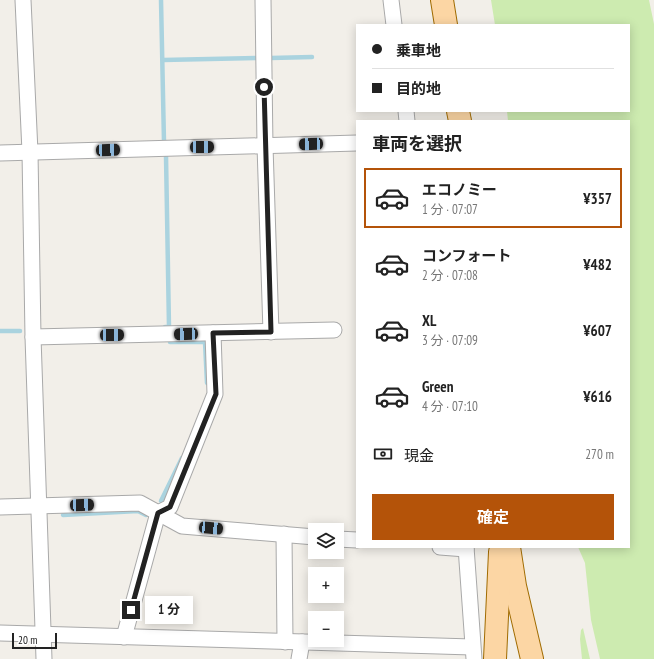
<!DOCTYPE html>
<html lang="ja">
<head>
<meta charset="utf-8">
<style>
	body { margin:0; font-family:"PT Sans Narrow","Noto Sans JP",sans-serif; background:#f6f6f6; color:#222; height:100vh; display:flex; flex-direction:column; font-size:15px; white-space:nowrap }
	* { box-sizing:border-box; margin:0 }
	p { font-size:13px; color:#767676 }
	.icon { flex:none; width:22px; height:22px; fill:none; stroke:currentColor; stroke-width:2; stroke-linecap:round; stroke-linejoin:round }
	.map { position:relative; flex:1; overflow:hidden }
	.side { position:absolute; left:356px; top:120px; width:274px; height:428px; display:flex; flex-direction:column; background:#fff; border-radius:0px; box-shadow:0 2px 10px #0003 }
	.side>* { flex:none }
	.hud { position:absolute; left:356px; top:24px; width:274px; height:88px; border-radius:0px; box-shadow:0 2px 10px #0003; display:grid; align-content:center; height:88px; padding:0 16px; background:#fff }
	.fabs { position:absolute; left:308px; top:523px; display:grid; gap:8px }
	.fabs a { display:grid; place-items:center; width:36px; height:36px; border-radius:0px; background:#fff; box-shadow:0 2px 10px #0003; font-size:20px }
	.scale { position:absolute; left:12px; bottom:10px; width:45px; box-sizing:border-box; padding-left:4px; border:2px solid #222; border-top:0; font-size:11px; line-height:14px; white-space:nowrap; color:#222; -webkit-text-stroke:3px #fff; paint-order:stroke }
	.end { position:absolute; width:18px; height:18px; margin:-9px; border:5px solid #222; background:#fff; box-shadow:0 0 0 2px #fff }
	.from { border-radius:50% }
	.bubble { position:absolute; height:28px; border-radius:0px; background:#fff; box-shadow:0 2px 10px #0003; font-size:13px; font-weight:700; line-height:28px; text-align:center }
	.car { position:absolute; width:12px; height:24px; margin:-12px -6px; border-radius:5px; box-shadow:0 0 3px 1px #0007; background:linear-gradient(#222 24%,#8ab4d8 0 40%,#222 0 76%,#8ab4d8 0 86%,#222 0) }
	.hud b { display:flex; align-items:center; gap:14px; height:38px; font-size:15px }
	.hud b+b { border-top:1px solid #e0e0e0 }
	.hud i { width:10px; height:10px; background:#222 }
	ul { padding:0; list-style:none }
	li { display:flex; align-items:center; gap:12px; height:60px; margin:0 8px 6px; padding:0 8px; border:2px solid transparent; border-radius:0px }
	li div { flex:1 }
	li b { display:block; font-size:15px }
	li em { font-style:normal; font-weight:700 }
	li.on { border-color:#b45309 }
	li>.icon { width:36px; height:36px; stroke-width:1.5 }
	h2 { padding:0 16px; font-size:18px; line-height:48px }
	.pay { display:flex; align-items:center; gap:10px; height:44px; padding:0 16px; font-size:15px }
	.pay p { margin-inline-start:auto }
	.cta { display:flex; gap:8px; margin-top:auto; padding:8px 16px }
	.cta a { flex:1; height:46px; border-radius:0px; background:#b45309; color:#fff; font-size:16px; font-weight:700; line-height:46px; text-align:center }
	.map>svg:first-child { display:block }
	.grass { fill:#cdebb0 }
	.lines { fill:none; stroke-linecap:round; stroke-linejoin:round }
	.stream { stroke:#aad3df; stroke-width:4.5 }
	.minor-casing { stroke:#a9a9a9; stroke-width:17 }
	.primary-casing { stroke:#a06b00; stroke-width:24 }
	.minor { stroke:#fff; stroke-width:15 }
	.primary { stroke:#fcd6a4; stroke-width:22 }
	.route { stroke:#222; stroke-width:5 }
</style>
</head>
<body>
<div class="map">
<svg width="654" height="659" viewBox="0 0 654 659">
	<rect width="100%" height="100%" fill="#f2efe9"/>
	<!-- grass -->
	<g class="grass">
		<path d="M 491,0 L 649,0 L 654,24 L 654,659 L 600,659 L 591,620 L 585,563 L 578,547 L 629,547 L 629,121 L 508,121 L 507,111 L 629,111 L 629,25 L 495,25 Z"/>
		<path d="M 583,628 L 590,659 L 582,659 L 580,639 L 581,630 Z"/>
	</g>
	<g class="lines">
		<!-- stream -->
		<g class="stream">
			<path d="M 161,0 L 164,142"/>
			<path d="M 271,58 L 312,57"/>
			<path d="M 163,60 L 259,58 L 259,61"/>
			<path d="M 165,327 L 169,327 L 166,156"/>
			<path d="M 0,331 L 20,331"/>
			<path d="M 170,342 L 205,342 L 207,383"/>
			<path d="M 161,501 L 182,458"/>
			<path d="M 63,515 L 138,511 L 146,515"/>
		</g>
		<defs>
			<g id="minor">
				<path d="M 23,0 L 30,152 L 33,337 L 44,659"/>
				<path d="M 263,0 L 265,146 L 271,332"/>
				<path d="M 391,0 L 394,25"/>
				<path d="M 406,111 L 407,121"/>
				<path d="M 0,153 L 357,143"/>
				<path d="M 33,337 L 334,330"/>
				<path d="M 0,507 L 140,503 L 182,526 L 315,537"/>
				<path d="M 284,534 L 285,642"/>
				<path d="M 337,539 L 357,540"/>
				<path d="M 440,547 L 466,549"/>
				<path d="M 466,547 L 474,659"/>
				<path d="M 0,633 L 472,647"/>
				<path d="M 124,637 L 158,513 L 170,507 L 215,394 L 213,333"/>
				<path d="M 299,659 L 302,642"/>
			</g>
			<g id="primary">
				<path d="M 442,0 L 446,25"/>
				<path d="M 458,111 L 460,121"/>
				<path d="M 509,547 L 515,586 L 532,659"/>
				<path d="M 495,659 L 500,552"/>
			</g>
		</defs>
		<!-- minor casing -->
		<use href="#minor" class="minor-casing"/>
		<!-- primary casing -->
		<use href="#primary" class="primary-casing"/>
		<!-- minor -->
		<use href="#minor" class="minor"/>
		<!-- primary -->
		<use href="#primary" class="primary"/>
	</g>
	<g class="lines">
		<!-- route -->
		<path class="route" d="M 131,610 L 158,513 L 170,507 L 216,394 L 213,333 L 271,332 L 264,87"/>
	</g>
</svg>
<div class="fabs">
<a><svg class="icon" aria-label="layers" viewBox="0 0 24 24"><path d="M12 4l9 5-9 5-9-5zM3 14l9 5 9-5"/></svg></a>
<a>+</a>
<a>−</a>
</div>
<div class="scale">20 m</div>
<i class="end from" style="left:264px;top:87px"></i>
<i class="end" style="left:131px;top:610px"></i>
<div class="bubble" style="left:145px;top:596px;width:48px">1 分</div>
<i class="car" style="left:311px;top:144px;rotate:268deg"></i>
<i class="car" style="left:202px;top:147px;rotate:89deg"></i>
<i class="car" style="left:108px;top:150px;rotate:88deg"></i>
<i class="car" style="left:186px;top:334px;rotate:268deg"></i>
<i class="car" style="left:112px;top:335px;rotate:89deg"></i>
<i class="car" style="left:82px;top:505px;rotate:88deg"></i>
<i class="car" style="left:211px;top:528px;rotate:95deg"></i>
<div class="hud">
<b><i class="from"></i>乗車地</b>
<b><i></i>目的地</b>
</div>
<section class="side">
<h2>車両を選択</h2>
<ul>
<li class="on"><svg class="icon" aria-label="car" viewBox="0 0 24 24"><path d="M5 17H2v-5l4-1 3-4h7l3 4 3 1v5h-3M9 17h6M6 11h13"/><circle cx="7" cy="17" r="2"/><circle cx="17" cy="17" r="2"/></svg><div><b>エコノミー</b><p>1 分 · 07:07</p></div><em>¥357</em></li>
<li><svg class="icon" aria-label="car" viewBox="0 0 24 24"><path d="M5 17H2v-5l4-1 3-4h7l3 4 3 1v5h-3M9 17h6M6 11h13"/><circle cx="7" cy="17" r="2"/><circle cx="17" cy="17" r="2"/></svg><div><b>コンフォート</b><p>2 分 · 07:08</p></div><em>¥482</em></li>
<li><svg class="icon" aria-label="car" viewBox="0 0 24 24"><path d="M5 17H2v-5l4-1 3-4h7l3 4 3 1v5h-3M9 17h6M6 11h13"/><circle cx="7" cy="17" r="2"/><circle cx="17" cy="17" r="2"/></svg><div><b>XL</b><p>3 分 · 07:09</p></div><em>¥607</em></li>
<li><svg class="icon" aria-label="car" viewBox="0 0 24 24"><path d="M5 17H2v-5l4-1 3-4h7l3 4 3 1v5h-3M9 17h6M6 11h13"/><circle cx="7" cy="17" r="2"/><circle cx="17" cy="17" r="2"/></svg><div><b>Green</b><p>4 分 · 07:10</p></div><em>¥616</em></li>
</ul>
<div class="pay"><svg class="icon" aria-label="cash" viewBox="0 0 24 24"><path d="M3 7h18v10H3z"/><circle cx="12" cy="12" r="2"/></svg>現金<p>270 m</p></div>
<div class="cta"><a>確定</a></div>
</section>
</div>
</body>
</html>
